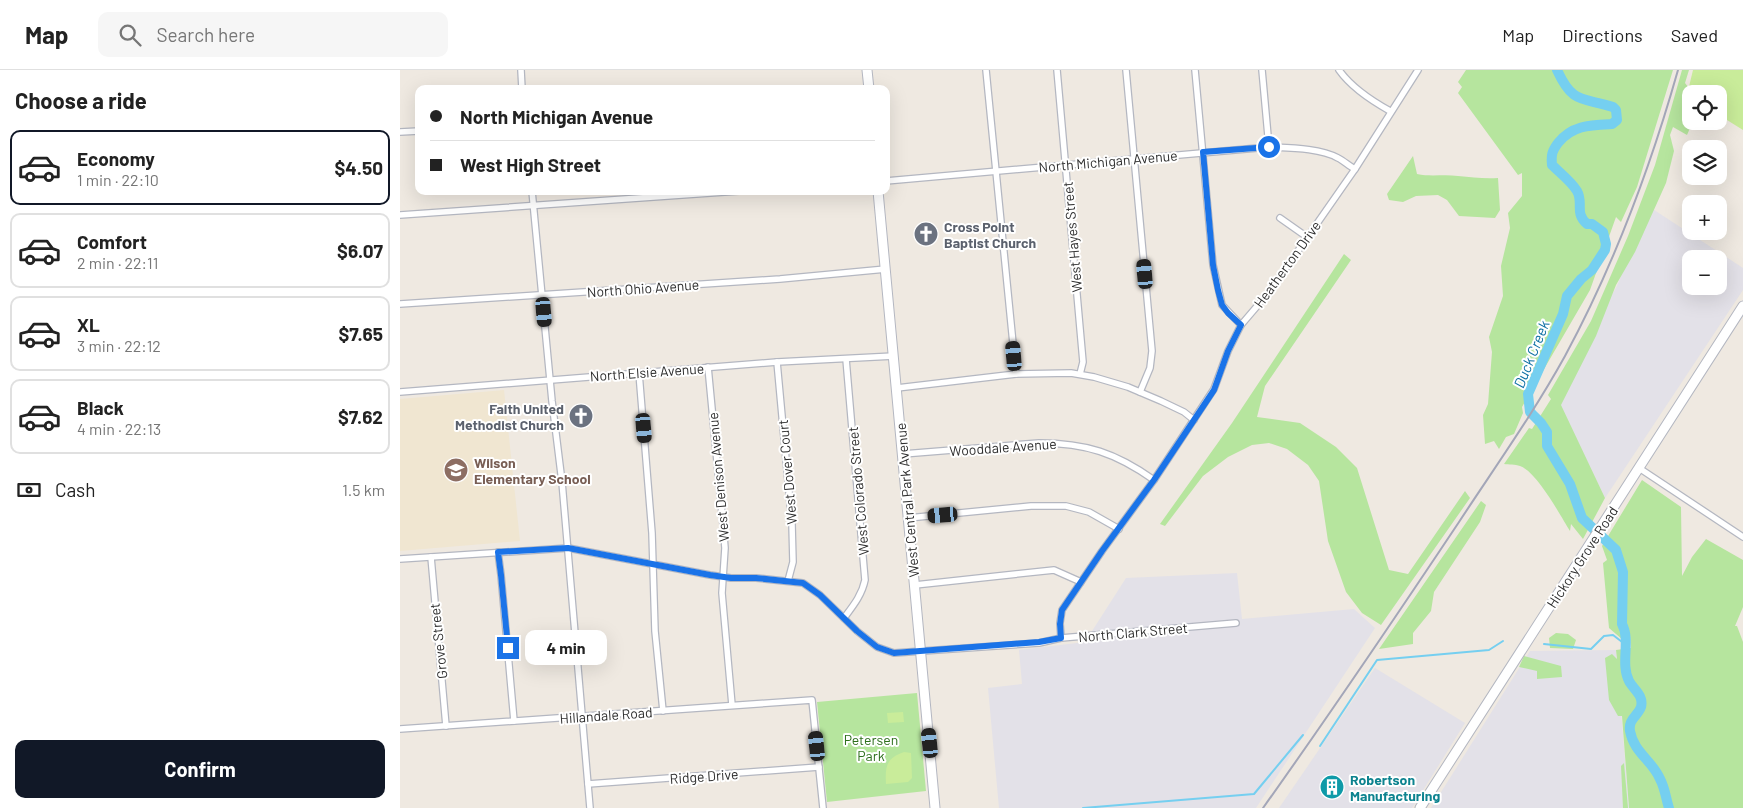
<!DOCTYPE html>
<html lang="en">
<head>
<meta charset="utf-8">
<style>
	body { margin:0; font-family:Barlow,sans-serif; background:#f6f6f6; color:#222; height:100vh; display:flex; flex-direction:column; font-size:19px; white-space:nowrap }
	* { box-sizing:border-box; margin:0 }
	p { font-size:16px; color:#767676 }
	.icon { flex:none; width:28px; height:28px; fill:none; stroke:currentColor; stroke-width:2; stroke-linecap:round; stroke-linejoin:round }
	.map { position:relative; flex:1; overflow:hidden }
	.drawer { display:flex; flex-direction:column; background:#fff; width:400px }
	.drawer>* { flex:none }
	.hud { position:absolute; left:15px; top:15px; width:475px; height:110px; border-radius:10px; box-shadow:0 5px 20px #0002; display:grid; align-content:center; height:110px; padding:0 15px; background:#fff }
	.controls { position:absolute; left:1282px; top:15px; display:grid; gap:10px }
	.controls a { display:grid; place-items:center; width:45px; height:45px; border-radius:10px; background:#fff; box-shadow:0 5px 20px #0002; font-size:25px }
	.end { position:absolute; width:22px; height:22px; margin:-11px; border:6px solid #1a73e8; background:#fff; box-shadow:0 0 0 2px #fff }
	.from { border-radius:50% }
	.bubble { position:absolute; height:35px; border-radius:10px; background:#fff; box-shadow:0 5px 20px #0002; font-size:16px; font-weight:700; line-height:35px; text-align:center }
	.car { position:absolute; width:15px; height:30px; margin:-15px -8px; border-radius:6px; box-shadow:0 0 4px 1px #0007; background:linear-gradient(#222 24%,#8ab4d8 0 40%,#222 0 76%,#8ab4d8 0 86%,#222 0) }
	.hud b { display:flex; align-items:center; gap:18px; height:48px; font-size:19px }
	.hud b+b { border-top:1px solid #e0e0e0 }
	.hud i { width:12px; height:12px; background:#222 }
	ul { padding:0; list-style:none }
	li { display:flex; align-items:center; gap:15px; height:75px; margin:0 10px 8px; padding:0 5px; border:2px solid #e0e0e0; border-radius:10px }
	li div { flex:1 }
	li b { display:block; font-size:19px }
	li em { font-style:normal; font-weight:700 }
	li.current { border-color:#111827 }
	li>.icon { width:45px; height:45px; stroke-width:1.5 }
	h2 { padding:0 15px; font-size:22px; line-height:60px }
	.pay { display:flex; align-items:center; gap:12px; height:55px; padding:0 15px; font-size:19px }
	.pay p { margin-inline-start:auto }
	.button { display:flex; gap:10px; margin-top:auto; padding:10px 15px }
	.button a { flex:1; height:58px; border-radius:10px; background:#111827; color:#fff; font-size:20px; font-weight:700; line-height:58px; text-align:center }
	header { display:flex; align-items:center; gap:30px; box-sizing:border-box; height:70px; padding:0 25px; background:#fff; border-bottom:1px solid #e0e0e0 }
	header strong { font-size:24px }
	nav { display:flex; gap:28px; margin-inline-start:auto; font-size:18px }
	.search { width:350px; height:45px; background:#f6f6f6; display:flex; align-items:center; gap:12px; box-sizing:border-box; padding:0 18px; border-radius:10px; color:#767676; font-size:19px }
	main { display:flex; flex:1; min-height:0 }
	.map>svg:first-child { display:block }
	.industrial { fill:#e3e1e8; fill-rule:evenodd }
	.education { fill:#f0e6d1 }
	.green { fill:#b6e59e }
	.pitch { fill:#c9ec9a }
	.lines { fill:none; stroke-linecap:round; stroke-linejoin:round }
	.stream { stroke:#75cff0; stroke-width:2 }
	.river { stroke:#75cff0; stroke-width:10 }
	.street-casing { stroke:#b4b7c1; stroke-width:8 }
	.secondary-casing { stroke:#b4b7c1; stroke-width:11 }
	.street { stroke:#fff; stroke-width:5.5 }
	.secondary { stroke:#fff; stroke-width:9 }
	.rail { stroke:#a3a6b8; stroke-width:2 }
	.route { stroke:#1a73e8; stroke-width:6 }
	.labels { text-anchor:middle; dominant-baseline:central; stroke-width:4; stroke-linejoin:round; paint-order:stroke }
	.street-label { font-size:14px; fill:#2e2e2e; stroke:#fff }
	.worship-label { font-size:14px; font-weight:bold; fill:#5b616d; stroke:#fff; text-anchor:start }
	.education-label { font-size:14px; font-weight:bold; fill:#785e54; stroke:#fff; text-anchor:start }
	.park-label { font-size:14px; fill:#2c6e1b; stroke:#fff }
	.culture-label { font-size:14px; font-weight:bold; fill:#0d838f; stroke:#fff; text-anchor:start }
	.water-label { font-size:15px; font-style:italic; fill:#0d6fa3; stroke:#fff }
</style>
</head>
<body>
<header>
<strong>Map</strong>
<div class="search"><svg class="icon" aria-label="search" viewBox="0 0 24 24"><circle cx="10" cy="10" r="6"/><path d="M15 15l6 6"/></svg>Search here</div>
<nav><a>Map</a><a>Directions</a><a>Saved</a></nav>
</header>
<main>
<section class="drawer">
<h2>Choose a ride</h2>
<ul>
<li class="current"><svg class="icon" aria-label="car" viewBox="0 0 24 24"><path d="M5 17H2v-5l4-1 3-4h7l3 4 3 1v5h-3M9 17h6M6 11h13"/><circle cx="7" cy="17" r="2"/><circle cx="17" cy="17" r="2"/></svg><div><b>Economy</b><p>1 min · 22:10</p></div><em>$4.50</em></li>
<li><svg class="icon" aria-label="car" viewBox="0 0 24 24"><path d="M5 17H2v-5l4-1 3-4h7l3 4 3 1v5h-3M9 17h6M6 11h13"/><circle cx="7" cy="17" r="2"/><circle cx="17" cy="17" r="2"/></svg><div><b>Comfort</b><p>2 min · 22:11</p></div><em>$6.07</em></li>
<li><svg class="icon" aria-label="car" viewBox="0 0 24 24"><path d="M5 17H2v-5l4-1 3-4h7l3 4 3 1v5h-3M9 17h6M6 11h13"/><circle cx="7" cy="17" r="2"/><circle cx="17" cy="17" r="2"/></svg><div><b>XL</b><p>3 min · 22:12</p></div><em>$7.65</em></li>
<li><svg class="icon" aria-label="car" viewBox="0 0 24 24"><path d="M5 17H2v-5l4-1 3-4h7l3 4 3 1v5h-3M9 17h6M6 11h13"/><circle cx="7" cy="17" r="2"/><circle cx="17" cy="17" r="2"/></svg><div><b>Black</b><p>4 min · 22:13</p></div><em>$7.62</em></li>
</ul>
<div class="pay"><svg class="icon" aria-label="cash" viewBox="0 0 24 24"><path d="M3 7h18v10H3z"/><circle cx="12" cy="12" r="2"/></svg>Cash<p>1.5 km</p></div>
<div class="button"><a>Confirm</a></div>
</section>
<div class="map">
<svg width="1343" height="738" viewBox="0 0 1343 738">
	<rect width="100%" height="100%" fill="#efe9e1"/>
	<!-- industrial -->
	<g class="industrial">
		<path d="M 1248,136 L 1343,198 L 1343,220 L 1205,428 L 1155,324 L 1217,216 ZM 1291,189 L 1319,189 L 1319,216 L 1291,216 Z"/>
		<path d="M 837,503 L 842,549 L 954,539 L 975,558 L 856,738 L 599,738 L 588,618 L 622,614 L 619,580 L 685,572 L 726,508 Z"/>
		<path d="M 1216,580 L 1229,738 L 1031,738 L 1130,581 Z"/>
		<path d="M 975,598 L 1065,653 L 1012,738 L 879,738 Z"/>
	</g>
	<!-- education -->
	<path class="education" d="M 104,320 L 120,471 L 0,481 L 0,329 Z"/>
	<!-- green -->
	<g class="green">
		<path d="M 1066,0 L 1273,0 L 1237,117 L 1221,152 L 1216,147 L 1190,220 L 1122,337 L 1123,343 L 1114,364 L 1106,367 L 1099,379 L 1094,371 L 1085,374 L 1083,345 L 1088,334 L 1092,282 L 1089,267 L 1103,226 L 1101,196 L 1110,158 L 1108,143 L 1122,126 L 1122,103 L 1118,105 L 1058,23 L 1062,17 L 1058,12 Z"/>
		<path d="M 1282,0 L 1289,0 L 1285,13 L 1292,22 L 1291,51 L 1293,51 L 1287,65 L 1273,57 L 1270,65 L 1274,81 L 1266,113 L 1235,182 L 1216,215 L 1196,266 L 1161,335 L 1205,428 L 1183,469 L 1171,454 L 1170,461 C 1160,445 1137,402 1120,396 C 1115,394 1109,395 1104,394 L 1129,358 L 1132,359 L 1151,329 L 1148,325 L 1191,251 L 1228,166 L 1255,95 Z"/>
		<path d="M 1013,86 L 1017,104 C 1031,107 1044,104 1058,106 C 1072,107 1083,109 1098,108 L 1100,140 L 1095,148 L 1059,146 L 1047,130 L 1038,125 L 1016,126 L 1003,132 L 989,130 L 987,124 Z"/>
		<path d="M 944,184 L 951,190 L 865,316 L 857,347 L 900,353 L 936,377 L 957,398 L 989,500 L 1008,504 L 1065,421 L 1070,428 L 981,555 L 962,543 L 946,522 L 928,471 L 919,411 L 908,395 L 887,379 L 869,373 L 852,375 L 828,387 L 803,406 L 765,456 L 760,454 L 832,353 Z"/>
		<path d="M 1242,410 L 1281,437 L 1282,506 L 1292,487 L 1306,469 L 1343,490 L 1343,537 L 1335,556 L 1337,556 L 1343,572 L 1343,738 L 1229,738 L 1222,646 L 1218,646 L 1209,630 L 1205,588 L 1212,584 L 1217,589 L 1216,580 L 1231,578 L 1230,565 L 1220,535 L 1220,552 L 1228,569 L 1223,570 L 1209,558 L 1203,493 L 1207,490 L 1202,476 Z"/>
		<path d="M 1081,431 L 1086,435 L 1080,452 L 1034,522 L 1031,541 L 1013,563 L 1013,574 L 979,579 Z"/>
		<path d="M 1156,563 L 1168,564 L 1176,570 L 1173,579 L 1150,578 L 1149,568 Z"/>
		<path d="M 1124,586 L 1161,596 L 1162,607 L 1137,609 L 1137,601 L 1119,597 Z"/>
		<path d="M 517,623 L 526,721 L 427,732 L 417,632 Z"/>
		<path d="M 1224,693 L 1228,738 L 1223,738 L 1221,696 Z"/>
	</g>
	<!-- pitch -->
	<g class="pitch">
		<path d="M 1293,0 L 1343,0 L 1343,60 L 1319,45 L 1319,24 L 1291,24 L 1291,28 L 1287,25 Z"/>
		<path d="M 503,642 L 504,652 L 488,653 L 487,643 Z"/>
		<path d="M 504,682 L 511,683 L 512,708 L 508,712 L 486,714 C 485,697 486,688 504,682 Z"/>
	</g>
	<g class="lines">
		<!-- stream -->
		<g class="stream">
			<path d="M 1144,574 L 1191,579 L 1204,566 L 1213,565 L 1226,575"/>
			<path d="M 920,676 L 977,590 L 1089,580 L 1103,571"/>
			<path d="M 683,738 L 854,724 L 903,665"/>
		</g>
		<!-- river -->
		<path class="river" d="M 1157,0 C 1173,35 1182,27 1213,37 L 1216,40 L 1217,50 L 1212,54 C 1191,55 1172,55 1158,73 C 1152,81 1151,85 1152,95 C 1160,103 1171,111 1177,121 C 1184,133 1174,143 1187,154 L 1192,154 L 1203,162 L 1206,174 L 1205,180 L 1192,200 L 1181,209 L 1167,226 L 1163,244 L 1128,324 L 1130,342 L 1141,353 L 1147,362 L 1147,376 L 1170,414 L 1182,448 L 1216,480 L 1223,502 L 1222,554 C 1231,571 1220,593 1229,611 C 1233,619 1244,625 1241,637 C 1238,646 1228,649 1230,661 C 1234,683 1252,690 1260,709 C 1265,718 1266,729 1269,738"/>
		<defs>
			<g id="street">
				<path d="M 121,0 L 122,19"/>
				<path d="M 586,0 L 616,304"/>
				<path d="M 657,0 L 683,292 L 680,304"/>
				<path d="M 726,0 L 752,281 L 750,298 L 740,322"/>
				<path d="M 795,0 L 813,195 L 822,235 L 841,255"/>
				<path d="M 862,0 L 869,77"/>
				<path d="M 939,0 C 951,17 972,31 990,41"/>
				<path d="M 0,62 L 19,61"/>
				<path d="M 486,111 L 869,77 C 890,78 920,78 938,88 C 944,91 949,96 955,99"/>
				<path d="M 132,121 L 152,331 L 162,412 L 190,738"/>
				<path d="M 0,145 L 339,121"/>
				<path d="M 880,148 L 907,167"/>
				<path d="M 0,234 L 380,209 L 486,199"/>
				<path d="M 377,292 L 392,454 L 393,492 L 388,511"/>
				<path d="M 308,297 L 323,454 L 325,478 L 322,523 L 332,635"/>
				<path d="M 239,303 L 252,463 L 255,561 L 263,641"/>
				<path d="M 497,318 L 616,304 L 671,303 L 694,307 L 728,317 L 761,331 L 784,342 L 794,350"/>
				<path d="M 0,322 L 377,292 L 494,286"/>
				<path d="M 503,384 L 639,373 C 686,373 716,383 754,410"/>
				<path d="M 1239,398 L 1343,467"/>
				<path d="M 508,448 L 631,436 L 666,436 L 689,442 L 719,459"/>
				<path d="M 98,482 L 101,505 L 114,651"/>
				<path d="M 31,487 L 46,656"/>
				<path d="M 0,489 L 168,478 L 310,505 L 331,508 L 356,508 L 403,513 L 420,525 L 457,561 L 477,577 L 494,583 L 639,573 L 661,568 L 836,553"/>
				<path d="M 515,515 L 654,500 L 681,512"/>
				<path d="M 444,548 C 453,536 462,525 465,510 L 446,289"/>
				<path d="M 661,568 L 660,553 L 662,540 L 702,481 L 754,410 L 814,319 L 828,281 L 841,255 L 870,221 L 955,99 L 1018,0"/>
				<path d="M 0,659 L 412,630 L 423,738"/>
				<path d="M 188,714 L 419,697"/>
			</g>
			<g id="secondary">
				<path d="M 467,0 L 469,19"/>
				<path d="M 478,121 L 535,738"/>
				<path d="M 1020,738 L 1343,236"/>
			</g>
		</defs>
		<!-- street casing -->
		<use href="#street" class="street-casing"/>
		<!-- secondary casing -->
		<use href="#secondary" class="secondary-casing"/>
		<!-- street -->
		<use href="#street" class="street"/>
		<!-- secondary -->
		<use href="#secondary" class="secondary"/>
		<!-- rail -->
		<path class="rail" d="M 863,738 C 930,644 995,548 1059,452 C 1095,397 1133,344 1165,286 C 1214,195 1250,99 1278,0"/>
	</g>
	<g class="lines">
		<!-- route -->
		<path class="route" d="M 108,578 L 101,505 L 98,482 L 168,478 L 310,505 L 331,508 L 356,508 L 403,513 L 420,525 L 457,561 L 477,577 L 494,583 L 639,572 L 661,568 L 660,554 L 662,540 L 702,481 L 754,410 L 814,320 L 828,281 L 841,255 L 828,243 L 822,235 L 818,220 L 813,195 L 803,82 L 869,77"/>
	</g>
	<!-- icons -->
	<defs>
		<symbol id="church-disc" viewBox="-11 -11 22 22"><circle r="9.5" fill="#6b7280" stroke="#fff"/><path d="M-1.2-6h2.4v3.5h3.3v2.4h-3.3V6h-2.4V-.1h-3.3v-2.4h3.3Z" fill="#fff"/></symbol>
		<symbol id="school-disc" viewBox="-11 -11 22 22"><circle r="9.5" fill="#8d6e63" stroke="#fff"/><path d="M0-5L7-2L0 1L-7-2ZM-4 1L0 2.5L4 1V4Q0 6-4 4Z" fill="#fff"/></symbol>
		<symbol id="building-disc" viewBox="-11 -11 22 22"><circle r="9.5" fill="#0f9aa8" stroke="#fff"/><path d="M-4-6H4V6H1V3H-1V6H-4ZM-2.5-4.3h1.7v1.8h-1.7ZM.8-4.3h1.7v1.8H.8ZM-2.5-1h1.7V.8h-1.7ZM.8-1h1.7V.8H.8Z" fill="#fff"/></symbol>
	</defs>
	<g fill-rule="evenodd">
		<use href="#church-disc" x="512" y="150" width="28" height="28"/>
		<use href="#church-disc" x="167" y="332" width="28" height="28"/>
		<use href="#school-disc" x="42" y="386" width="28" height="28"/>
		<use href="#building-disc" x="918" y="703" width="28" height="28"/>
	</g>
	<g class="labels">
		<!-- street labels -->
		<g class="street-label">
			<text transform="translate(708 91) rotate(-5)">North Michigan Avenue</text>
			<text transform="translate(672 167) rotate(-95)">West Hayes Street</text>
			<text transform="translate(887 194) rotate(-54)">Heatherton Drive</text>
			<text transform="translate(243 218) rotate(-4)">North Ohio Avenue</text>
			<text transform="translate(247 302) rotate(-4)">North Elsie Avenue</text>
			<text transform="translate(603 377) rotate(-4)">Wooddale Avenue</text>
			<text transform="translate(387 402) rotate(-95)">West Dover Court</text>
			<text transform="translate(318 407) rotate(-95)">West Denison Avenue</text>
			<text transform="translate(458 421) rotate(-95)">West Colorado Street</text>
			<text transform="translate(507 430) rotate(-95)">West Central Park Avenue</text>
			<text transform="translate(1182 487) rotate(-57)">Hickory Grove Road</text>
			<text transform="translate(733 562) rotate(-5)">North Clark Street</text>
			<text transform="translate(38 571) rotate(-96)">Grove Street</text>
			<text transform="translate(206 645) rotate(-4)">Hillandale Road</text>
			<text transform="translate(304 706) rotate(-4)">Ridge Drive</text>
		</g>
		<!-- worship labels -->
		<g class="worship-label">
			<text x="544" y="156">Cross Point<tspan x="544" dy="16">Baptist Church</tspan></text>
			<text x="164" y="338" text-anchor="end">Faith United<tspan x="164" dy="16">Methodist Church</tspan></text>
		</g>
		<!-- education labels -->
		<g class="education-label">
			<text x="74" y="392">Wilson<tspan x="74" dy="16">Elementary School</tspan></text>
		</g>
		<!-- park labels -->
		<g class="park-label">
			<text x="471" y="669">Petersen<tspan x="471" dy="16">Park</tspan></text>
		</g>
		<!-- culture labels -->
		<g class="culture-label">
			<text x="950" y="709">Robertson<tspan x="950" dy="16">Manufacturing</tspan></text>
		</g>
		<!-- water labels -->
		<g class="water-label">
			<text transform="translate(1131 284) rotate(-68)">Duck Creek</text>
		</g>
	</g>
</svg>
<div class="controls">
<a><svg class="icon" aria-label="locate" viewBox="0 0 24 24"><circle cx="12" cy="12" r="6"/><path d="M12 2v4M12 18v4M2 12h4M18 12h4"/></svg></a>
<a><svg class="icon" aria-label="layers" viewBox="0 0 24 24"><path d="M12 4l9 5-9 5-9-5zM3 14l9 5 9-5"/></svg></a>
<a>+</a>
<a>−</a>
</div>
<i class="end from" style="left:869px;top:77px"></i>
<i class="end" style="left:108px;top:578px"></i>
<div class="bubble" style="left:125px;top:560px;width:82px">4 min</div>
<i class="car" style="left:745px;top:204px;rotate:355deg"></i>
<i class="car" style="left:144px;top:242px;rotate:175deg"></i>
<i class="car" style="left:614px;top:286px;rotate:355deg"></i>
<i class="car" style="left:244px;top:358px;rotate:175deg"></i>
<i class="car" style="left:543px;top:445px;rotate:265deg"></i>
<i class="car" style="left:530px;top:673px;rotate:354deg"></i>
<i class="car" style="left:417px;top:676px;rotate:354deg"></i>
<div class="hud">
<b><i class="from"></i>North Michigan Avenue</b>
<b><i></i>West High Street</b>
</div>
</div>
</main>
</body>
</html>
